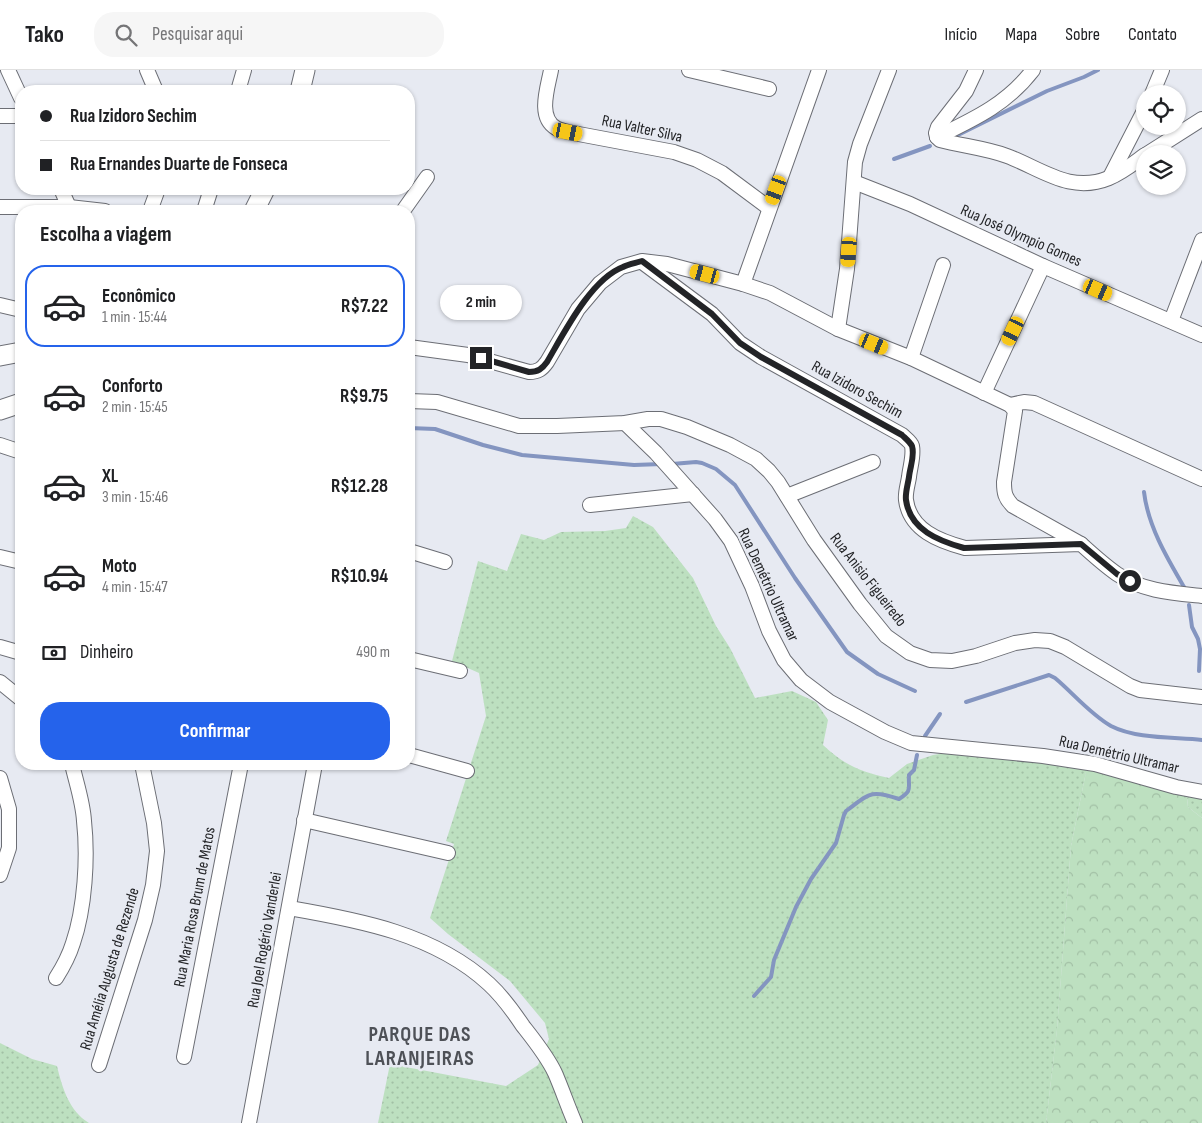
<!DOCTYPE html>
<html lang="pt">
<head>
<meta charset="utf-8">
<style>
	body { margin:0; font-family:"Sofia Sans Condensed",sans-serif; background:#f6f6f6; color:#202124; height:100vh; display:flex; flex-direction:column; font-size:19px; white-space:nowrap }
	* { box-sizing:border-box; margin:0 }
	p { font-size:16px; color:#757577 }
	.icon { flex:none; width:28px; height:28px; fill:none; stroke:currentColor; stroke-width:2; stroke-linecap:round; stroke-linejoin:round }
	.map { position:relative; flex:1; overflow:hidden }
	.drawer { position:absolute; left:15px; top:135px; width:400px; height:565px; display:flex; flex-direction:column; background:#fff; border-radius:20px; box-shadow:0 1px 4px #0004 }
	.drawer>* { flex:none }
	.guide { position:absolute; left:15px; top:15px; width:400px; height:110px; border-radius:20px; box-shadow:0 1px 4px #0004; display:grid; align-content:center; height:110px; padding:0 25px; background:#fff }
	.buttons { position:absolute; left:1136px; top:15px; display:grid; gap:10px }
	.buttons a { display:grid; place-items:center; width:50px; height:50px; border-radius:50%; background:#fff; box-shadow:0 1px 4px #0004; font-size:25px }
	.end { position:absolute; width:22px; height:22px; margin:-11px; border:6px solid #232427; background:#fff; box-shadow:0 0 0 2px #fff }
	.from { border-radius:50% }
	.bubble { position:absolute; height:35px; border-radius:18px; background:#fff; box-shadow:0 1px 4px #0004; font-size:16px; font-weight:700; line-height:35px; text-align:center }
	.car { position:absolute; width:15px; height:30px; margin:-15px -8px; border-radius:6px; box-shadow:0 0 4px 1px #0007; background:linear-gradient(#f5c518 24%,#345 0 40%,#f5c518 0 76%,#345 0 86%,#f5c518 0) }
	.guide b { display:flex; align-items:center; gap:18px; height:48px; font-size:19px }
	.guide b+b { border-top:1px solid #e0e0e0 }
	.guide i { width:12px; height:12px; background:#202124 }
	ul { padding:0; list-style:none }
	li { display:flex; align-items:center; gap:15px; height:82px; margin:0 10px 8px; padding:0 15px; border:2px solid transparent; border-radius:20px }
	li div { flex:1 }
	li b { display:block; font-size:19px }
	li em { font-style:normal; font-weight:700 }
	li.active { border-color:#2563eb }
	li>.icon { width:45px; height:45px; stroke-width:1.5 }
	h2 { padding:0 25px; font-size:22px; line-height:60px }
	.pay { display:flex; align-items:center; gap:12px; height:55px; padding:0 25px; font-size:19px }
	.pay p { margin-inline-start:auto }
	.cta { display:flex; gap:10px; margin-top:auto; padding:10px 25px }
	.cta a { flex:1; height:58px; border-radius:20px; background:#2563eb; color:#fff; font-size:20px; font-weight:700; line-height:58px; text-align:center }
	header { display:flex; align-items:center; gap:30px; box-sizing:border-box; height:70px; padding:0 25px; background:#fff; border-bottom:1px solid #e0e0e0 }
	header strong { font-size:24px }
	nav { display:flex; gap:28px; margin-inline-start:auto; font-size:18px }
	.search { width:350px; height:45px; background:#f6f6f6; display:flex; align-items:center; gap:12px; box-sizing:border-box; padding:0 18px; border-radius:20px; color:#757577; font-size:19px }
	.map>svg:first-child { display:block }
	.grass { fill:url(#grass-dots) }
	.forest { fill:url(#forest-crowns) }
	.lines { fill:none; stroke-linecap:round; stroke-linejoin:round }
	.stream { stroke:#8495c0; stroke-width:4 }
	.minor-casing { stroke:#6c6e75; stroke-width:16 }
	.highway-casing { stroke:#6c6e75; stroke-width:21 }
	.minor { stroke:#fff; stroke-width:14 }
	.highway { stroke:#fff; stroke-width:19 }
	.route { stroke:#232427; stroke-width:6 }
	.labels { text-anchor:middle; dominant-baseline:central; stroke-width:5; stroke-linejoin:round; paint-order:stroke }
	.street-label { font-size:16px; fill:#232427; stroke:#e7eaf2 }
	.district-label { font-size:21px; font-weight:bold; letter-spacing:1px; fill:#4e5157; stroke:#e7eaf2 }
</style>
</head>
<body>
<header>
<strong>Tako</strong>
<div class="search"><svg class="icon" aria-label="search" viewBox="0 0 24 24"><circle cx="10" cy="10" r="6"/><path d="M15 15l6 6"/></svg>Pesquisar aqui</div>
<nav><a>Início</a><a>Mapa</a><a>Sobre</a><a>Contato</a></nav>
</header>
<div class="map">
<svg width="1202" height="1053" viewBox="0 0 1202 1053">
	<defs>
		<pattern id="grass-dots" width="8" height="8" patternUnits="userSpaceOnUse" patternTransform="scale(1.25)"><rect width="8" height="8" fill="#bde0c0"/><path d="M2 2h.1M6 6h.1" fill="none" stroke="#a2c0a5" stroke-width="1.8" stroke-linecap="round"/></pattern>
		<pattern id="forest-crowns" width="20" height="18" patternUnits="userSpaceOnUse" patternTransform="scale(1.25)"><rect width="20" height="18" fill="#bde0c0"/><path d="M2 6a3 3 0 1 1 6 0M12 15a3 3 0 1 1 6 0" fill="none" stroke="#a2c0a5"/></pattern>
	</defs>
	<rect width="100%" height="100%" fill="#e7eaf2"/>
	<!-- grass -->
	<g class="grass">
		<path d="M 633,446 L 653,457 L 693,508 L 716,556 L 730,578 L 755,628 L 792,621 L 816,632 L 828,650 L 823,675 C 844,695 861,702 889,708 L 907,694 L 933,685 L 965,680 L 1087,697 L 1071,776 L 1057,960 L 1046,1053 L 378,1053 L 390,994 L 506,1016 L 538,995 L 549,969 L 545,953 L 510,911 L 448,864 L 430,848 L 454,774 L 446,771 L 486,646 L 479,603 L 452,591 L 478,491 L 507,501 L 521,464 L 544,470 L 561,462 L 605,461 L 626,458 Z"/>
		<path d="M 1189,725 L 1202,728 L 1202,748 L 1188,737 L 1187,728 Z"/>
		<path d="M 0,973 L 32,989 L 57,996 C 62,1017 69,1041 89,1053 L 0,1053 Z"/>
	</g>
	<!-- forest -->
	<path class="forest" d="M 1087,697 L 1189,725 L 1187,728 L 1188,737 L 1202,748 L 1202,1053 L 1046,1053 L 1057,959 L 1071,776 Z"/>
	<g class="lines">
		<!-- stream -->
		<g class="stream">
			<path d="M 956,66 L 1047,21 L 1084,7 L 1098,0"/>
			<path d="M 894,89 L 930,76"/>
			<path d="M 409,358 L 435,359 L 483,375 L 522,385 L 634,395 L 662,394"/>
			<path d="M 672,394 L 696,392 L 702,393 L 716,399 L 735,415 L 795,508 L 847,582 L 878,604 L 915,621"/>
			<path d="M 1144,422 C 1148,456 1167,488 1184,517"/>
			<path d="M 1189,535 L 1192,557 L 1198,569 L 1200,579 L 1199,601"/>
			<path d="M 966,632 L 1049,605 L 1055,608 C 1073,623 1090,644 1111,656 C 1136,669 1174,667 1202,670"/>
			<path d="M 925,666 L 940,644"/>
			<path d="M 754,926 L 771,907 L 774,890 L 796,837 L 811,809 L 836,773 L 844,745 L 846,741 C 869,724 870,719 899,729 C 913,720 908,719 909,705 L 914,700 L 917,685"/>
		</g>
		<defs>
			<g id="minor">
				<path d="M 8,0 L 21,28"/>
				<path d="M 147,0 L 156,21"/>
				<path d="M 551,0 C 548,17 537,47 556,58 C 559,60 564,61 568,62 L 674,82 L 697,90 L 722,103 L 769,138"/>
				<path d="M 689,0 L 769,19"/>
				<path d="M 238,21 L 244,0"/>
				<path d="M 1152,24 L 1162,0"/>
				<path d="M 0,46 L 21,46"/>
				<path d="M 937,67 L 940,70 C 962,76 985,78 1007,86 C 1042,99 1070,124 1109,108 C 1122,103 1134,93 1145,85"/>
				<path d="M 937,67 C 974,49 1007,34 1033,0"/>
				<path d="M 937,67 L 936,63 L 938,57 L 966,21 L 976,0"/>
				<path d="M 1147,84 L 1202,49"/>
				<path d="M 1110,107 L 1145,39"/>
				<path d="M 854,112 L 910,134 L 1043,196 L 1202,265"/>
				<path d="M 61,119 L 69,137"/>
				<path d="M 0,137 L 69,137 L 105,141"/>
				<path d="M 150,141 L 158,119"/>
				<path d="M 204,141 L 211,119"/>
				<path d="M 403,141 L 427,107"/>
				<path d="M 642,192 L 712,244 L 740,273 L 761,287 L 902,365 C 905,368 911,372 912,376 C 914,386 910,397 909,407 C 908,414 905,423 906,430 C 910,460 939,471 965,478 L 1081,474 C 1092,484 1104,495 1117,504 C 1142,521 1173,523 1202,526"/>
				<path d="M 743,214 L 819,0"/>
				<path d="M 0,235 L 21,240"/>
				<path d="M 1171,251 L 1202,170"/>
				<path d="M 838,259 L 847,199 L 855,92 L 860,74 L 889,0"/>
				<path d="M 409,277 L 468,285 L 529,302 C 538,302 542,299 547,292 L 578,239 L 600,213 L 621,197 L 642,191 L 667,194 L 743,214 L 770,223 L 838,259 L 911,288 L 1010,335 L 1015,341 L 1004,412 C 1004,423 1005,428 1013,436 L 1081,474"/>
				<path d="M 911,288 L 943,195"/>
				<path d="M 984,323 L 1043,196"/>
				<path d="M 409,331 L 437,332 L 519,356 L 557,356 L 625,353 L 648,349 L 661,349 L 687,357 L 730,375 L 756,389 L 769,401 L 778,412 L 814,470 L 860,534 L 886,566 L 910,583 L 930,590 L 952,591 L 976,586 L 1015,573 L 1035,570 L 1050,571 L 1065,577 L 1130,616 L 1140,620 L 1202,627"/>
				<path d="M 1010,335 L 1024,332 L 1034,333 L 1202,409"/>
				<path d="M 625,353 L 656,383 L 715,449 L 731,471 L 752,516 L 769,561 L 784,590 L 801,610 L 830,632 L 885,662 L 911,673 L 1043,686 L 1095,694 L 1176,717 L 1202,722"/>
				<path d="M 0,375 L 21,382"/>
				<path d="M 787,426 L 873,392"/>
				<path d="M 590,435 L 693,424"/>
				<path d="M 409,481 L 445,492"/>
				<path d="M 0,487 L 21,492"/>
				<path d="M 0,577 L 21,583"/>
				<path d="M 409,589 L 460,601"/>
				<path d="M 0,612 L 21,629"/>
				<path d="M 409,685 L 467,701"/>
				<path d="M 0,708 L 9,739 L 9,778 L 0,805"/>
				<path d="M 304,750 L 448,783"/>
				<path d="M 289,838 C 359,850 435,864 489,914 C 502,926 513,941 523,956 C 534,970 547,986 555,1003 C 562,1019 568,1037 575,1053"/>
				<path d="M 56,908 C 63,897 69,886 73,873 C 85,838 88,787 84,751 C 83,732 76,712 72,694"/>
				<path d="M 184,987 L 241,694"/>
				<path d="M 99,995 L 145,850 L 153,815 L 157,781 L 154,753 L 142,694"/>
				<path d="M 249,1053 L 315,694"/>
			</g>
			<g id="highway">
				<path d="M 300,21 L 305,0"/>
				<path d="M 254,141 L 265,119"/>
				<path d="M 0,286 L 21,282"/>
				<path d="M 0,340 L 21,333"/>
			</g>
		</defs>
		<!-- minor casing -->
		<use href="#minor" class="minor-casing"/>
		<!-- highway casing -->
		<use href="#highway" class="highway-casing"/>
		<!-- minor -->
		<use href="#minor" class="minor"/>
		<!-- highway -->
		<use href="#highway" class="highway"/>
	</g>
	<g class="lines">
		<!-- route -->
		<path class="route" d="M 481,288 L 529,302 C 538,302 542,299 547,292 C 564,263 591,209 623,197 C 629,194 636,193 642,191 L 712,244 L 740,273 L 761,287 L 902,365 C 905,368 910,372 912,376 C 915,386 910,397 909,407 C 908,414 905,423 906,430 C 910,460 939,471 964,478 L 1081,474 L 1117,504 L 1130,511"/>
	</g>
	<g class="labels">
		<!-- street labels -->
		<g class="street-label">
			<text transform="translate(642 59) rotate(12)">Rua Valter Silva</text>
			<text transform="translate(1021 166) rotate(24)">Rua José Olympio Gomes</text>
			<text transform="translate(857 320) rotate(29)">Rua Izidoro Sechim</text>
			<text transform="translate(868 510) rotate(52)">Rua Anisio Figueiredo</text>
			<text transform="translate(768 515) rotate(65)">Rua Demétrio Ultramar</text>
			<text transform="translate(1119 685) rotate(13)">Rua Demétrio Ultramar</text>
			<text transform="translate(195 837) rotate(-79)">Rua Maria Rosa Brum de Matos</text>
			<text transform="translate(265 870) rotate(-80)">Rua Joel Rogério Vanderlei</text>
			<text transform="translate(110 899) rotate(-73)">Rua Amélia Augusta de Rezende</text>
		</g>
		<!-- district labels -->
		<g class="district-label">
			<text x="420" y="964">PARQUE DAS<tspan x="420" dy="24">LARANJEIRAS</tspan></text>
		</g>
	</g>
</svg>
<div class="buttons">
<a><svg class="icon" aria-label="locate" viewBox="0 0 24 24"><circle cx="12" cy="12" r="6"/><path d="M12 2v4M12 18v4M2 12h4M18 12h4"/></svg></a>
<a><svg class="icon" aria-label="layers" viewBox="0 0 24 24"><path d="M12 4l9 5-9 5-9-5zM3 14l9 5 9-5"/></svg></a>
</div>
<i class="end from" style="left:1130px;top:511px"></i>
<i class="end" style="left:481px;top:288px"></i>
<div class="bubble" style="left:440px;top:215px;width:82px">2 min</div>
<i class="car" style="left:568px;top:62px;rotate:101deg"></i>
<i class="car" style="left:776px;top:120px;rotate:200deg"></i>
<i class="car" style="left:849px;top:182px;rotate:184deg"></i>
<i class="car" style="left:705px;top:204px;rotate:285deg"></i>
<i class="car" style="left:1098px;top:220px;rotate:113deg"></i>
<i class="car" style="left:1013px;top:261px;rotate:205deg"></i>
<i class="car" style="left:874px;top:274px;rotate:112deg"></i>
<div class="guide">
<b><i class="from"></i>Rua Izidoro Sechim</b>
<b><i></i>Rua Ernandes Duarte de Fonseca</b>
</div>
<section class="drawer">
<h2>Escolha a viagem</h2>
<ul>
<li class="active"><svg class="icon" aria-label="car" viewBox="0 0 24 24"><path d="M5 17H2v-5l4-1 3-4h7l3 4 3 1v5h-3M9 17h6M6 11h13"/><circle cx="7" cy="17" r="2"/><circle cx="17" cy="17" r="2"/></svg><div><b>Econômico</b><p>1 min · 15:44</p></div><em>R$7.22</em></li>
<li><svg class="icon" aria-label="car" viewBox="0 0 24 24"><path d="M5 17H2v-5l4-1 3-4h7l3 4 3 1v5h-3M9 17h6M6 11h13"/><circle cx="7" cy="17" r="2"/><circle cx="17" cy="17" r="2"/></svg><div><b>Conforto</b><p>2 min · 15:45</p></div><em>R$9.75</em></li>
<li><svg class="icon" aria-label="car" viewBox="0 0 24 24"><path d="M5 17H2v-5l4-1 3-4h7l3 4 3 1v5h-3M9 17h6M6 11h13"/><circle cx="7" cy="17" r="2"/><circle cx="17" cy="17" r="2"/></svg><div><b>XL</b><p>3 min · 15:46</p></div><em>R$12.28</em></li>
<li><svg class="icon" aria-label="car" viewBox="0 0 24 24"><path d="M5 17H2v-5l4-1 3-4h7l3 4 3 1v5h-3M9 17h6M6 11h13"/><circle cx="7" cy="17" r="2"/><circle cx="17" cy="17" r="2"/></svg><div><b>Moto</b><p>4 min · 15:47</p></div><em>R$10.94</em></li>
</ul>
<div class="pay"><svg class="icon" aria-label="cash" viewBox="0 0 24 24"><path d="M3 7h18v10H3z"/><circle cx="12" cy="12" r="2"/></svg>Dinheiro<p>490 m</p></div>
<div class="cta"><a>Confirmar</a></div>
</section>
</div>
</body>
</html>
